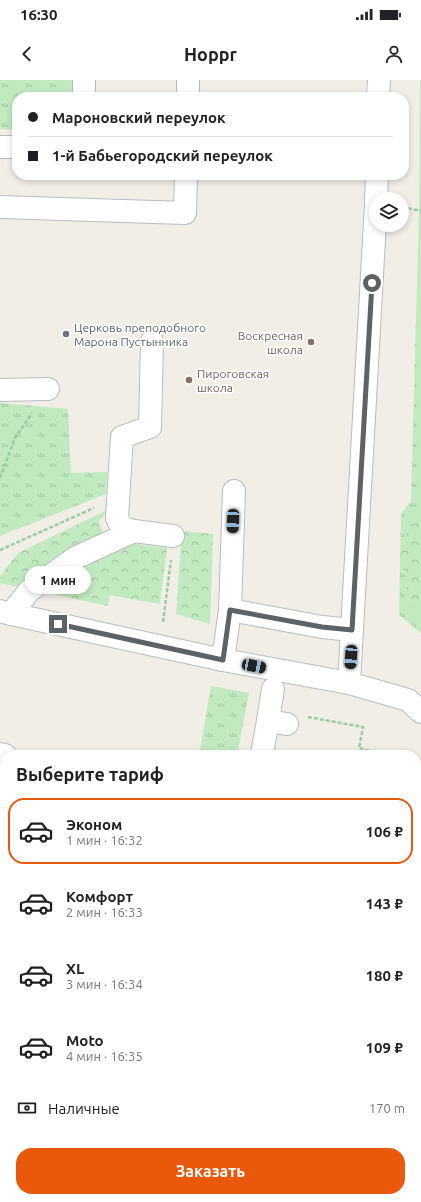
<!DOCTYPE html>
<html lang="ru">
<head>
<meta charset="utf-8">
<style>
	body { margin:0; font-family:Ubuntu,sans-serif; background:#f2f2f2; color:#202124; height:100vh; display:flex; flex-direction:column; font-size:15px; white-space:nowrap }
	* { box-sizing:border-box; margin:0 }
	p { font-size:13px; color:#757577 }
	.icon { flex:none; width:22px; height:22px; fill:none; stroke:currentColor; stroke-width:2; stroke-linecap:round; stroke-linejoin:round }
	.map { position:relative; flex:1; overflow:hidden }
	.panel { position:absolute; left:0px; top:670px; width:421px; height:452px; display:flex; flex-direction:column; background:#fff; border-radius:16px 16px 0 0; box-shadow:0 2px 6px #0003 }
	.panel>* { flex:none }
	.hud { position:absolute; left:12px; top:12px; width:397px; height:88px; border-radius:16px; box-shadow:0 2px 6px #0003; display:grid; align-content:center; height:88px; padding:0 16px; background:#fff }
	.buttons { position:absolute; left:369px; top:112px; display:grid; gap:8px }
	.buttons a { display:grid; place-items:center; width:40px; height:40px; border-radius:50%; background:#fff; box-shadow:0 2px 6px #0003; font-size:20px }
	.end { position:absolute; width:18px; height:18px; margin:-9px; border:5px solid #5d6267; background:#fff; box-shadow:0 0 0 2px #fff }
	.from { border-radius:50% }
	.bubble { position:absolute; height:28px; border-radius:14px; background:#fff; box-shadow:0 2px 6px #0003; font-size:13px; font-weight:600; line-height:28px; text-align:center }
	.car { position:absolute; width:12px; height:24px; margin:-12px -6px; border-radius:5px; box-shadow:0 0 3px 1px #0007; background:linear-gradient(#222 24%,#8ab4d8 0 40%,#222 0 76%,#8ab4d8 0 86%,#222 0) }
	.hud b { display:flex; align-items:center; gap:14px; height:38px; font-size:15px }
	.hud b+b { border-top:1px solid #e0e0e0 }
	.hud i { width:10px; height:10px; background:#202124 }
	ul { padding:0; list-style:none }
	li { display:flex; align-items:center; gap:12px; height:66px; margin:0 8px 6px; padding:0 8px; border:2px solid transparent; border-radius:16px }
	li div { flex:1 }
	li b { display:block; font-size:15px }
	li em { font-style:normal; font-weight:600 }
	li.selected { border-color:#ea580c }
	li>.icon { width:36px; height:36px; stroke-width:1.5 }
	h2 { padding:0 16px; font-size:18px; line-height:48px }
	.pay { display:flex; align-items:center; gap:10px; height:44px; padding:0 16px; font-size:15px }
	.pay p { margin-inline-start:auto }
	.cta { display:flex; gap:8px; margin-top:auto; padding:8px 16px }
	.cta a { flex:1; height:46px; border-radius:16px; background:#ea580c; color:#fff; font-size:16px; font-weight:600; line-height:46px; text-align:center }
	.status { display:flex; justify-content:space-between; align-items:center; height:28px; padding:0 20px; background:#fff; direction:ltr }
	.status svg { height:11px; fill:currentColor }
	header { display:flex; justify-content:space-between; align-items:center; height:52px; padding:0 16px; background:#fff; font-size:18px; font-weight:600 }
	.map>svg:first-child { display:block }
	.grass { fill:url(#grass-tufts) }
	.forest { fill:url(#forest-crowns) }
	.pitch { fill:#c1eac0 }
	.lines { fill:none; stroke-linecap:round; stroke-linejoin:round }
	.minor-casing { stroke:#b8bcc0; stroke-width:24 }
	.path { stroke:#98cca7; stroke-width:2.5; stroke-dasharray:4 2; stroke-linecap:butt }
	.minor { stroke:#fff; stroke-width:22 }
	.route { stroke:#5d6267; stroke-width:5 }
	.worship-dot { fill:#6b7280; stroke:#fff; stroke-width:1.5 }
	.education-dot { fill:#8d6e63; stroke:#fff; stroke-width:1.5 }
	.labels { text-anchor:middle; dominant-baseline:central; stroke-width:3; stroke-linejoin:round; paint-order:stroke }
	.worship-label { font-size:12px; fill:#5b616d; stroke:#fff; text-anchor:start }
	.education-label { font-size:12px; fill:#785e54; stroke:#fff; text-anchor:end }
</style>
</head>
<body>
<div class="status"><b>16:30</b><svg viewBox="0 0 49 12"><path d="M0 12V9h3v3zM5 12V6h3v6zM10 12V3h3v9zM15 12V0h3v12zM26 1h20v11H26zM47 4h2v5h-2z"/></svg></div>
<header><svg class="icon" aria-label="back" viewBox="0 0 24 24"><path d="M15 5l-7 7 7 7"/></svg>Hoppr<svg class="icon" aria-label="person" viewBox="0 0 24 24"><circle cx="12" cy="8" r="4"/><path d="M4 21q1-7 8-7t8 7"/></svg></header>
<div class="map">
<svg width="421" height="1122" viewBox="0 0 421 1122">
	<defs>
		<pattern id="grass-tufts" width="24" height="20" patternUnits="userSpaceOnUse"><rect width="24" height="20" fill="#c1eac0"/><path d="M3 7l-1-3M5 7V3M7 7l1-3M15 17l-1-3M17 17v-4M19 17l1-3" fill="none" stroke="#a0c1a0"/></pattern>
		<pattern id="forest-crowns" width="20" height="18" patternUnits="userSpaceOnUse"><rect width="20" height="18" fill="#c1eac0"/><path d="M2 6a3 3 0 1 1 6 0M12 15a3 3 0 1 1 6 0" fill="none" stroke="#a0c1a0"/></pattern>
	</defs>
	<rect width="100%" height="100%" fill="#f1eee6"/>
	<!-- grass -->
	<g class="grass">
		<path d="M 0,0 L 74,0 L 73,17 L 17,17 L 17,50 L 0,49 Z"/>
		<path d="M 420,0 L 421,0 L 421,553 L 399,535 L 401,434 L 411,421 L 419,130 Z"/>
		<path d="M 0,323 L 68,329 L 71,393 L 107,392 L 106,414 L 0,456 Z"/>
		<path d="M 211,606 L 249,613 L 237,675 L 199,675 Z"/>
		<path d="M 0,732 L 5,733 L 0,766 Z"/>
		<path d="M 421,839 L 421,1122 L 315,1122 L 317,1117 L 416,1117 L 416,852 Z"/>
		<path d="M 0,878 L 5,879 L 5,929 L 0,930 Z"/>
		<path d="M 0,972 L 5,972 L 5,989 L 0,990 Z"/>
	</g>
	<!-- forest -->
	<g class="forest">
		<path d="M 109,429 L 99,441 L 104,456 L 127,463 L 167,468 L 160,524 L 110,515 L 108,526 L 0,503 L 0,496 L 18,473 Z"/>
		<path d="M 421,436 L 421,533 L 410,526 L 401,473 L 409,446 Z"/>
		<path d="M 182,451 L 213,454 L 210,544 L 176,534 Z"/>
		<path d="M 416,1051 L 421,1054 L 421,1122 L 382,1122 L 385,1117 L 416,1117 Z"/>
	</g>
	<!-- pitch -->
	<path class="pitch" d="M 5,736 L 5,828 L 0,827 L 0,766 Z"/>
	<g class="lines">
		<defs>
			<g id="minor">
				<path d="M 84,17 L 84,0"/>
				<path d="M 188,17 L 188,0"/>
				<path d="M 378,17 L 379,0"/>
				<path d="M 0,67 L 17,67"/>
				<path d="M 376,119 L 377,95"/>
				<path d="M 0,127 L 185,133 L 186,95"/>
				<path d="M 152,261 L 150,347 L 122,357 L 117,438 L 122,448 L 134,451 L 173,456"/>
				<path d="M 0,310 L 48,309"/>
				<path d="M 230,530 L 234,411"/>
				<path d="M 0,531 L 11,534 L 223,580 L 349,603 L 408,620 L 421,632"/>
				<path d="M 11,534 L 29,511 L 75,478 L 134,451"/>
				<path d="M 223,580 L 230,530 L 322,547 L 352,550"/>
				<path d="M 349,603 L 376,124"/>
				<path d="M 273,609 L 268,641 L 287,644"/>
				<path d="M 262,673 L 268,641"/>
				<path d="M 0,674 L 5,675"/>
				<path d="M 416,740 L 421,722"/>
				<path d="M 0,943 L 5,943"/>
				<path d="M 0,1021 L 5,1021"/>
				<path d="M 200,1122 L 201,1117"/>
				<path d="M 262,1122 L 263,1117"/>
			</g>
		</defs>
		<!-- minor casing -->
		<use href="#minor" class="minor-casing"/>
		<!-- path -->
		<g class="path">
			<path d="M 402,127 L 421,131"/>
			<path d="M 0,398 L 15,358 L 32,333"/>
			<path d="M 0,470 L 94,428"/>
			<path d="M 163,542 L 171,480"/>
			<path d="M 308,637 L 363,647 L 359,668 L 387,675"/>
			<path d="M 416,820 L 421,805"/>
			<path d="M 0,870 L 5,871"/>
			<path d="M 416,974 L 421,967"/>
			<path d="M 416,1028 L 421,1031"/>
			<path d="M 301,1122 L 303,1117"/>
		</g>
		<!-- minor -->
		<use href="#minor" class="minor"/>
	</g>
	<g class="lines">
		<!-- route -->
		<path class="route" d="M 58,544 L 223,580 L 230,530 L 322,547 L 352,550 L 372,203"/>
	</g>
	<!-- markers -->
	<circle class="worship-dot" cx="66" cy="254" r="4"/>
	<g class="education-dot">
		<circle cx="311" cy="262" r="4"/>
		<circle cx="189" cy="300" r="4"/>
	</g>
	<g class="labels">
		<!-- worship labels -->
		<g class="worship-label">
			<text x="74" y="247">Церковь преподобного<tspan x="74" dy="14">Марона Пустынника</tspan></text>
		</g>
		<!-- education labels -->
		<g class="education-label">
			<text x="303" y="255">Воскресная<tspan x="303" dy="14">школа</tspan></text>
			<text x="197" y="293" text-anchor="start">Пироговская<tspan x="197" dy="14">школа</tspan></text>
		</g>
	</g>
</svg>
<div class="buttons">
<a><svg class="icon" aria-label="layers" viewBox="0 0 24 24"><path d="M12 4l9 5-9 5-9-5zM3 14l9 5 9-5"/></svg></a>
</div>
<i class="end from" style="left:372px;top:203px"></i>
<i class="end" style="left:58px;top:544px"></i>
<div class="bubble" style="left:25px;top:486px;width:66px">1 мин</div>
<i class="car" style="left:233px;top:441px;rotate:182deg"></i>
<i class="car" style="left:351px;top:577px;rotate:184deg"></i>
<i class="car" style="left:254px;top:586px;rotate:101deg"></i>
<div class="hud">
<b><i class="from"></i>Мароновский переулок</b>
<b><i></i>1-й Бабьегородский переулок</b>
</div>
<section class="panel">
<h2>Выберите тариф</h2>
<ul>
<li class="selected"><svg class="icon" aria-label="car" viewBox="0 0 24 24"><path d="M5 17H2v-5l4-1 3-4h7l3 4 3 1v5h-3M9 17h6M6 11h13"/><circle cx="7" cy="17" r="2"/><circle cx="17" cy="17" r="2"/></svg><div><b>Эконом</b><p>1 мин · 16:32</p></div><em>106 ₽</em></li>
<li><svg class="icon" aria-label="car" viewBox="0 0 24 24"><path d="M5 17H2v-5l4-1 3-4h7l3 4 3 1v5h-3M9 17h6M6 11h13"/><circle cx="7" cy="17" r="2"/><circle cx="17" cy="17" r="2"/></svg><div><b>Комфорт</b><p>2 мин · 16:33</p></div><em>143 ₽</em></li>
<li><svg class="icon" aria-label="car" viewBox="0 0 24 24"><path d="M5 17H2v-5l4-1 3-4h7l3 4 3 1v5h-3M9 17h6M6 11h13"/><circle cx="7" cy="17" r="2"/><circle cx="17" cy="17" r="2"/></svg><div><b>XL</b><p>3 мин · 16:34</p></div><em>180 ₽</em></li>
<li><svg class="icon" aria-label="car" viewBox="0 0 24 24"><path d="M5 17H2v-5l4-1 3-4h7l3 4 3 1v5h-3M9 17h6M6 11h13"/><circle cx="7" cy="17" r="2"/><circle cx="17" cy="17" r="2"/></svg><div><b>Moto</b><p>4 мин · 16:35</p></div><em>109 ₽</em></li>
</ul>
<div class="pay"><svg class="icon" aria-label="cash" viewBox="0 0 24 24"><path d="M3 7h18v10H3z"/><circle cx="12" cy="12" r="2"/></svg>Наличные<p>170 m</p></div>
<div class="cta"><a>Заказать</a></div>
</section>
</div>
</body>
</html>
